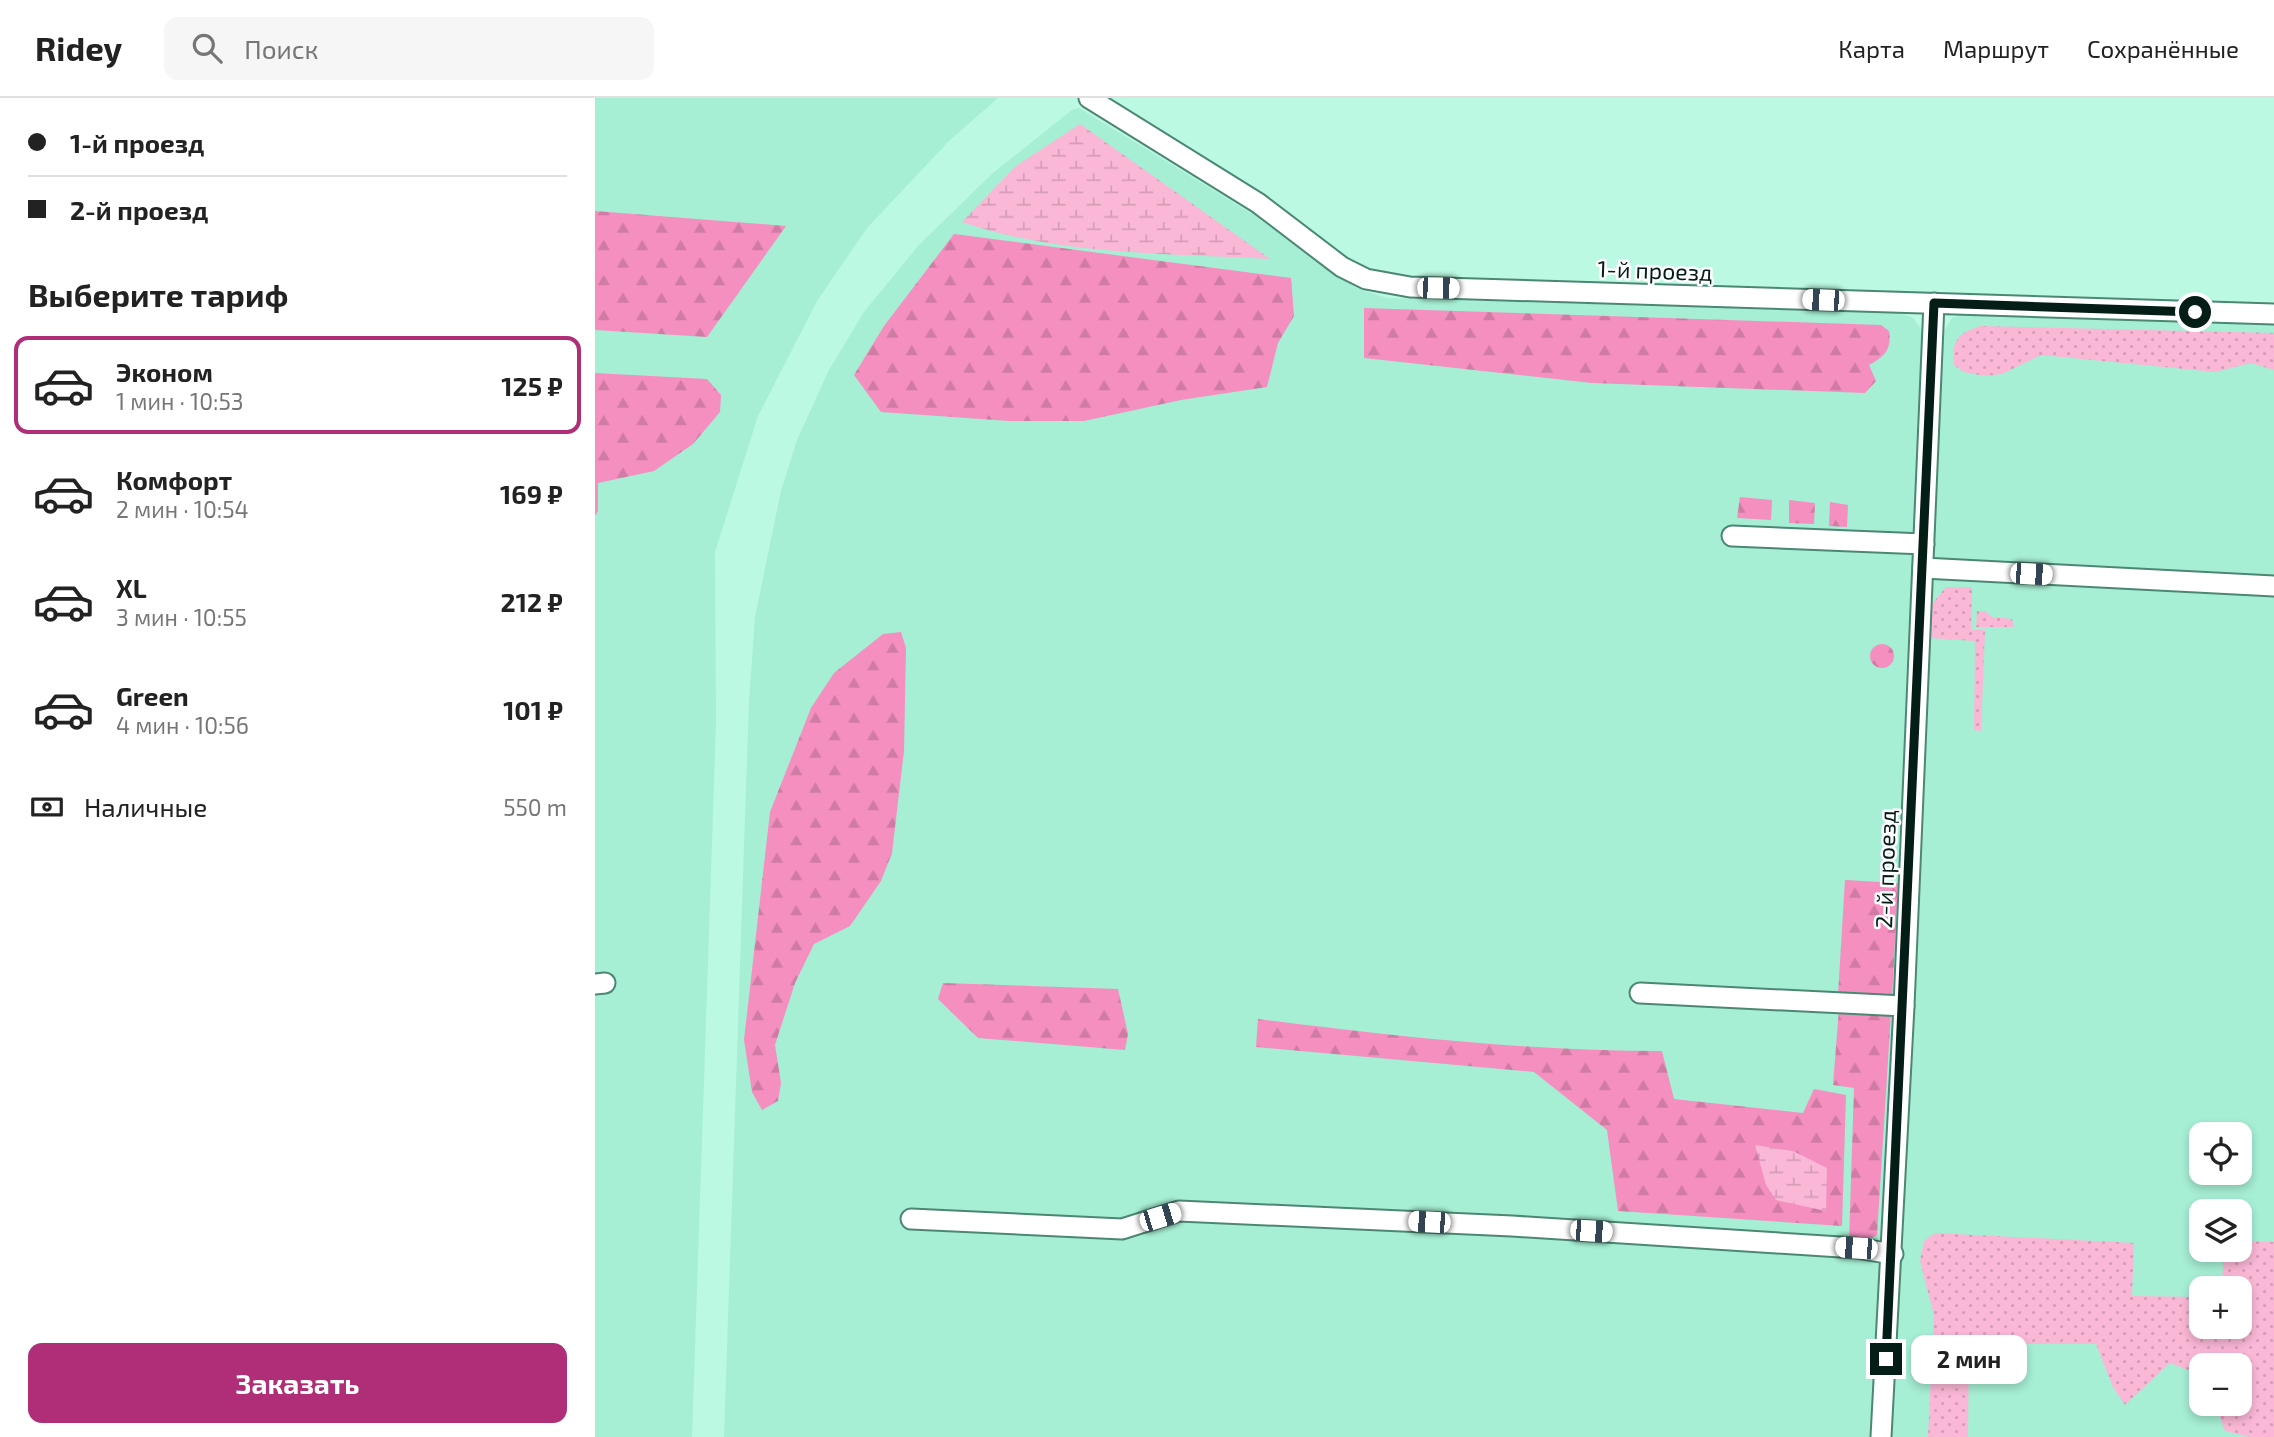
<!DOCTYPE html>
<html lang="ru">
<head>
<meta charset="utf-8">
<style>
	body { margin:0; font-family:"Exo 2",sans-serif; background:#f6f6f6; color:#222; height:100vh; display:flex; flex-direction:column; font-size:26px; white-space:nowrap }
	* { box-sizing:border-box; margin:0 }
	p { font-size:23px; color:#767676 }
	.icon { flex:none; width:38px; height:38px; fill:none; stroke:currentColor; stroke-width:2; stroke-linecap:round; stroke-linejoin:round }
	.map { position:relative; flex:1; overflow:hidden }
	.details { display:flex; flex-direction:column; background:#fff; width:595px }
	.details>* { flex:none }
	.banner { display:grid; align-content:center; height:154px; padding:0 28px; background:#fff }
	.fabs { position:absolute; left:1594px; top:1024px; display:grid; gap:14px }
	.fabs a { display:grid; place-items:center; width:63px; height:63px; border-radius:14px; background:#fff; box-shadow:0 4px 10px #0003; font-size:35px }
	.end { position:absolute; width:32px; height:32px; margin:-16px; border:9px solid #041d16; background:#fff; box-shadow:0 0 0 4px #fff }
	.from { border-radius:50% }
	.bubble { position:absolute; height:49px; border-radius:14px; background:#fff; box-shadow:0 4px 10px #0003; font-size:23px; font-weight:700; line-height:49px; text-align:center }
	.car { position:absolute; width:21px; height:42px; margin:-21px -10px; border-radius:9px; box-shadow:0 0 5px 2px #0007; background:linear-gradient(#fff 24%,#345 0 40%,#fff 0 76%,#345 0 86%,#fff 0) }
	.banner b { display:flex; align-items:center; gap:24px; height:66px; font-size:26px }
	.banner b+b { border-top:2px solid #e0e0e0 }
	.banner i { width:18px; height:18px; background:#222 }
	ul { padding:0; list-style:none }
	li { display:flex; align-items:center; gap:21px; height:98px; margin:0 14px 10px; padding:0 14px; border:4px solid transparent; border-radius:14px }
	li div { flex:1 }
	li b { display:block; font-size:26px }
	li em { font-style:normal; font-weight:700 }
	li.selected { border-color:#b02d78 }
	li>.icon { width:63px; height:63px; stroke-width:1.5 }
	h2 { padding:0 28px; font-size:32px; line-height:84px }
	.pay { display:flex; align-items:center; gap:18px; height:77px; padding:0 28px; font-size:26px }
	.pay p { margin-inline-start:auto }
	.action { display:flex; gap:14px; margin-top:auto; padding:14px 28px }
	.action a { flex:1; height:80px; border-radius:14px; background:#b02d78; color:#fff; font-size:28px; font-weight:700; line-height:80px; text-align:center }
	header { display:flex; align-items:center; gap:42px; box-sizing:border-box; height:98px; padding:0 35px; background:#fff; border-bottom:2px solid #e0e0e0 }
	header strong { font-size:33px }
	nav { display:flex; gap:38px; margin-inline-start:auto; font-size:24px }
	.search { width:490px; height:63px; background:#f6f6f6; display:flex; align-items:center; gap:18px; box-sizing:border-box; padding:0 24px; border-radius:14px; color:#767676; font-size:26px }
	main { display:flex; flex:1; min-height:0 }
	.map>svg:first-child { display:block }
	.built { fill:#a6eed4; fill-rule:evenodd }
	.grass { fill:url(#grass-dots) }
	.forest { fill:url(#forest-firs) }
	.wetland { fill:url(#wetland-marsh) }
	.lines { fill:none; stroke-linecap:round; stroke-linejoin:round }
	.minor-casing { stroke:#4c8773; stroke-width:23 }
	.minor { stroke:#fff; stroke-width:19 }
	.route { stroke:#041d16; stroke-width:9 }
	.labels { text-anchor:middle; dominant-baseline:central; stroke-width:5; stroke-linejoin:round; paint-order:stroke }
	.street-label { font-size:23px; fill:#041d16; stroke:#fff }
</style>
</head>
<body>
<header>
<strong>Ridey</strong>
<div class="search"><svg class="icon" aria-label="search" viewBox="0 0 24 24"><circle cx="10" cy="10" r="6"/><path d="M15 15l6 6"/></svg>Поиск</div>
<nav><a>Карта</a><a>Маршрут</a><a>Сохранённые</a></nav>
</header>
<main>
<section class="details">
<div class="banner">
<b><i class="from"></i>1-й проезд</b>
<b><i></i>2-й проезд</b>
</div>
<h2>Выберите тариф</h2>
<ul>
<li class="selected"><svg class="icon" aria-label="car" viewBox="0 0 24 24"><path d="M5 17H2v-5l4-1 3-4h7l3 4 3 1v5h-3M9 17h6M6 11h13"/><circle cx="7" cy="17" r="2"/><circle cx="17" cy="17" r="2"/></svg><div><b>Эконом</b><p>1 мин · 10:53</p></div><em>125 ₽</em></li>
<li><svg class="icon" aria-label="car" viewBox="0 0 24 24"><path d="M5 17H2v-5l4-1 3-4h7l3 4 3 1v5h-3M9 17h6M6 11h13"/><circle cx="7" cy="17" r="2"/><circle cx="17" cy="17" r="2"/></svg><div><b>Комфорт</b><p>2 мин · 10:54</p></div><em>169 ₽</em></li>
<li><svg class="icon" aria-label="car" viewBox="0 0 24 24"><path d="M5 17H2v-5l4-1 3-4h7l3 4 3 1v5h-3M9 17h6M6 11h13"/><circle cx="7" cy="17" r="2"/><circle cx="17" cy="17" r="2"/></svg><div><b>XL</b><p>3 мин · 10:55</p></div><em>212 ₽</em></li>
<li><svg class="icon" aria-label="car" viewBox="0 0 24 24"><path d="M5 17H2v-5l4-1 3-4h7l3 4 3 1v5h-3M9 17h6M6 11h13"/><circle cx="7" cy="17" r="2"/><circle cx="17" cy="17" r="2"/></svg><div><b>Green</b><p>4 мин · 10:56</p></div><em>101 ₽</em></li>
</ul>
<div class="pay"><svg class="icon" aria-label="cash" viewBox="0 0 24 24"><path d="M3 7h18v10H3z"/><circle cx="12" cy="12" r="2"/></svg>Наличные<p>550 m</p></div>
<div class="action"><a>Заказать</a></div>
</section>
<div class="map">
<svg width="1679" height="1339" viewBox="0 0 1679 1339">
	<defs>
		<pattern id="grass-dots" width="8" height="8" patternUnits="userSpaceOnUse" patternTransform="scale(1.75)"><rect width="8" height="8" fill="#fab7d6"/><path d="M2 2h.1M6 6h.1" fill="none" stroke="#d59db7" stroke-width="1.8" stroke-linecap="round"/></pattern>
		<pattern id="forest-firs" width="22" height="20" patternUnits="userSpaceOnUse" patternTransform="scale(1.75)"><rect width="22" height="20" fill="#f48fc0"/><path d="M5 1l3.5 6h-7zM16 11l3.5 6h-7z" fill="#d07ba4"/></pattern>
		<pattern id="wetland-marsh" width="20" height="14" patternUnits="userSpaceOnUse" patternTransform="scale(1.75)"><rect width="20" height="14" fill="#fab7d6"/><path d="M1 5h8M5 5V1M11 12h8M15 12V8" fill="none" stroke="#d59db7"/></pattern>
	</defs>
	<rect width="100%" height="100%" fill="#bbf9e2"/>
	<!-- built -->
	<g class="built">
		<path d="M 0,0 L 403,0 L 354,43 L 272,130 L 222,203 L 163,318 L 120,454 L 121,624 L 97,1339 L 0,1339 Z"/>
		<path d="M 484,10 L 659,117 L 761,190 L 792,200 L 1305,215 L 1318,220 L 1326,231 L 1329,240 L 1312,698 L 1277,1339 L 129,1339 L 154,603 L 160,519 L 186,393 L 202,342 L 234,272 L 269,214 L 324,147 L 398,75 L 477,12 Z"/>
		<path d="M 1369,216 L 1679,227 L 1679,1339 L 1295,1339 L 1308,1124 L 1345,240 L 1357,220 ZM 1606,1036 L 1645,1036 L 1645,1074 L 1606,1074 ZM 1606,1113 L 1645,1113 L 1645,1152 L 1606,1152 ZM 1606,1190 L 1645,1190 L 1645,1228 L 1606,1228 ZM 1606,1267 L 1645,1267 L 1645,1306 L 1606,1306 Z"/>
	</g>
	<!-- grass -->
	<g class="grass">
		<path d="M 1386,228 L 1679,235 L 1679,272 L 1656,265 L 1620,274 L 1446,257 L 1407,276 L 1390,278 L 1369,274 L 1359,267 C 1356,243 1363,235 1386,228 Z"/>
		<path d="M 1351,489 L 1377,489 L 1376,532 L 1390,532 L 1386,633 L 1379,632 L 1380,543 L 1335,540 L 1337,506 Z"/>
		<path d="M 1382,513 L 1390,513 L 1397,519 L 1417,521 L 1419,529 L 1381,529 Z"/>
		<path d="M 1340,1135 L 1539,1145 L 1537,1198 L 1606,1199 L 1606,1228 L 1645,1228 L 1645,1190 L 1626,1190 L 1630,1152 L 1645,1152 L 1645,1143 L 1679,1144 L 1679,1339 L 1655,1339 L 1630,1333 L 1620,1306 L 1645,1306 L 1645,1267 L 1606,1267 L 1606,1277 L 1575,1265 L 1530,1307 L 1518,1289 L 1501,1246 L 1374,1246 L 1373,1339 L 1333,1339 L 1339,1217 L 1325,1163 L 1329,1143 Z"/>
	</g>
	<!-- forest -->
	<g class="forest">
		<path d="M 0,113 L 191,128 L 112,239 L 0,232 Z"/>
		<path d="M 359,136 L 696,180 L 699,218 L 683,245 L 672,289 L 586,302 L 489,323 L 414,323 L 286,314 L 259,277 L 289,228 Z"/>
		<path d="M 769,210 L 1286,227 L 1294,233 C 1297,252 1289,259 1274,267 L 1281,283 L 1270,295 L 997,285 L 769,260 Z"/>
		<path d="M 0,275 L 112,281 L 126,297 L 125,314 L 98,346 L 59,373 L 3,385 L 3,413 L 0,418 Z"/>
		<path d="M 1145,399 L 1177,402 L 1176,422 L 1142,420 Z"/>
		<path d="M 1194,402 L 1220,405 L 1219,426 L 1194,425 Z"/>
		<path d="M 1235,404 L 1253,407 L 1252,429 L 1234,428 Z"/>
		<path d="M 306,534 L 311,550 L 309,653 L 297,755 L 286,783 L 255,828 L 219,846 L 200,885 L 180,947 L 186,985 L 183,1003 L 167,1012 L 157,994 L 149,942 L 175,714 L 216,610 L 239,575 L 288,536 Z"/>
		<circle cx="1287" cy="558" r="12"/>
		<path d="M 1250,782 L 1303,785 L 1297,900 L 1243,897 Z"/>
		<path d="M 348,885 L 523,891 L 533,936 L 530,952 L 383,940 L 343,901 Z"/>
		<path d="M 1244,911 L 1296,915 L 1282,1137 L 1268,1144 L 1254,1143 L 1259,990 L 1238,987 Z"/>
		<path d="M 663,921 C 798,938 931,953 1067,953 L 1079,1001 L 1208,1015 L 1219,991 L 1251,997 L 1247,1128 L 1023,1113 L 1012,1032 L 939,974 L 661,949 Z"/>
	</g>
	<!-- wetland -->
	<g class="wetland">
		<path d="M 485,26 L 675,161 C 573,155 465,158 367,124 L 421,68 Z"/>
		<path d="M 1160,1047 L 1198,1053 L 1232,1070 L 1231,1113 L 1181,1102 L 1171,1087 Z"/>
	</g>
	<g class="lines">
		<defs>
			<g id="minor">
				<path d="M 494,0 L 663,105 L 747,169 L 771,181 L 815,189 L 1679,216"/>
				<path d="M 1137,438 L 1329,446"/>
				<path d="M 1328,470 L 1679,488"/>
				<path d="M 0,886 L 10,885"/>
				<path d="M 1045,895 L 1309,908"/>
				<path d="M 316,1121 L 527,1131 L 584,1113 L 917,1128 L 1261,1150 L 1298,1156"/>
				<path d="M 1286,1339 L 1309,908 L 1339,205"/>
			</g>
		</defs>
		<!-- minor casing -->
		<use href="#minor" class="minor-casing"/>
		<!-- minor -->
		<use href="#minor" class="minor"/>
	</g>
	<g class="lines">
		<!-- route -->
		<path class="route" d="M 1291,1261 L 1339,205 L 1600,214"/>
	</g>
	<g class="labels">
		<!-- street labels -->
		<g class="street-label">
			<text transform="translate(1060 172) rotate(2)">1-й проезд</text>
			<text transform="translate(1290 771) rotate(-88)">2-й проезд</text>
		</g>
	</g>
</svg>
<div class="fabs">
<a><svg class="icon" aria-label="locate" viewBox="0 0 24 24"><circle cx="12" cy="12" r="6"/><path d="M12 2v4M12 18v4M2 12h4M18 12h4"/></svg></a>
<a><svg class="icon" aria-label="layers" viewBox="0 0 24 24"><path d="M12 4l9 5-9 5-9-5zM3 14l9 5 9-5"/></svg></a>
<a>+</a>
<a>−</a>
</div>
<i class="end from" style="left:1600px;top:214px"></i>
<i class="end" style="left:1291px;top:1261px"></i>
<div class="bubble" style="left:1316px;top:1237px;width:116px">2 мин</div>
<i class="car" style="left:843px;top:190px;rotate:91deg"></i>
<i class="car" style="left:1228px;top:202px;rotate:272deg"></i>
<i class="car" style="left:1436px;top:476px;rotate:93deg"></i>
<i class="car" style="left:565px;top:1119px;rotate:73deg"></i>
<i class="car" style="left:834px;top:1124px;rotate:273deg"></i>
<i class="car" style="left:996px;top:1133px;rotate:94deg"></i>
<i class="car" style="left:1261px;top:1150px;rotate:274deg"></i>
</div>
</main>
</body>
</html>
